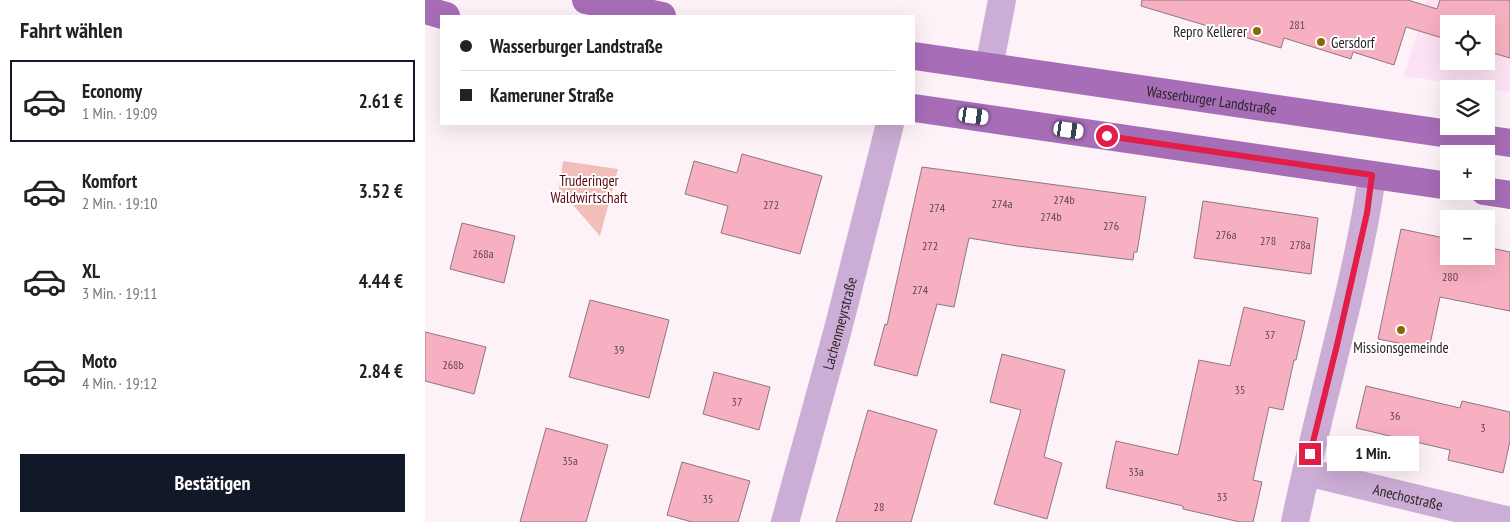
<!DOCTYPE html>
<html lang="de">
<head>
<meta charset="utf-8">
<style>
	body { margin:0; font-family:"PT Sans Narrow",sans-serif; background:#f2f2f2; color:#222; height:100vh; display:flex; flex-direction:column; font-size:19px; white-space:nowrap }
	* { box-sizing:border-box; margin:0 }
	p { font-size:16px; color:#767676 }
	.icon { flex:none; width:28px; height:28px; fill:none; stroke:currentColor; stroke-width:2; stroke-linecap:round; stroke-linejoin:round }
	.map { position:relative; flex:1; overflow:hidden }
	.side { display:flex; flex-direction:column; background:#fff; width:425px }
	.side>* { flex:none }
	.hud { position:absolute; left:15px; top:15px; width:475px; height:110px; border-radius:0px; box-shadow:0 5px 20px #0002; display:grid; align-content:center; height:110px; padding:0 20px; background:#fff }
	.buttons { position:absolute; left:1015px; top:15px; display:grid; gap:10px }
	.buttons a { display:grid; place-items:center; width:55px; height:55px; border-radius:0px; background:#fff; box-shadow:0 5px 20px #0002; font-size:25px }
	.end { position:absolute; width:22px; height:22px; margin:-11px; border:6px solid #e11d48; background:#fff; box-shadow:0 0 0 2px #fff }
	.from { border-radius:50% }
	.bubble { position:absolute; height:35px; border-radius:0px; background:#fff; box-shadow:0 5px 20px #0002; font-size:16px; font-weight:700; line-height:35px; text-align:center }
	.car { position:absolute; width:15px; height:30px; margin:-15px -8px; border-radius:6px; box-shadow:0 0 4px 1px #0007; background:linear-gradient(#fff 24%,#345 0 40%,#fff 0 76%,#345 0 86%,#fff 0) }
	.hud b { display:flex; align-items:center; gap:18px; height:48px; font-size:19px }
	.hud b+b { border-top:1px solid #e0e0e0 }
	.hud i { width:12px; height:12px; background:#222 }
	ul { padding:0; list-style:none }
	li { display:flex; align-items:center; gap:15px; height:82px; margin:0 10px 8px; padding:0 10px; border:2px solid transparent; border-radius:0px }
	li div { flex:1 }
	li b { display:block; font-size:19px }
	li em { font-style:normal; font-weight:700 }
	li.active { border-color:#111827 }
	li>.icon { width:45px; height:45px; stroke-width:1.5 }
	h2 { padding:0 20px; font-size:22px; line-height:60px }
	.cta { display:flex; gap:10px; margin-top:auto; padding:10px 20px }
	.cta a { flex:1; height:58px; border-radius:0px; background:#111827; color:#fff; font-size:20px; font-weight:700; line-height:58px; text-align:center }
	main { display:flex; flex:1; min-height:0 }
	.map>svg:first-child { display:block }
	.built { fill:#fde2f3; fill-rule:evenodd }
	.green { fill:#f1beb9 }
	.building { fill:#f7b0c2; stroke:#8c787d }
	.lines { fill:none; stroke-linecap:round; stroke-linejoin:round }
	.minor { stroke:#ccadd5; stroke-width:28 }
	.primary { stroke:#a76db7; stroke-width:28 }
	.route { stroke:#e11d48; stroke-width:6 }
	.poi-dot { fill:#876a07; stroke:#fff; stroke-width:2 }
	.labels { text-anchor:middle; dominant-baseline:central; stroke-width:4; stroke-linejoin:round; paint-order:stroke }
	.number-label { font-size:12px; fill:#5e474e }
	.poi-label { font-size:15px; fill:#2b2428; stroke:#fff; text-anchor:end }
	.street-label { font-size:15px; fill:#2b2428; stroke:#fff }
	.park-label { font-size:15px; fill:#5d070f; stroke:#fff }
</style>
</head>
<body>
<main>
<section class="side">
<h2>Fahrt wählen</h2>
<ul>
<li class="active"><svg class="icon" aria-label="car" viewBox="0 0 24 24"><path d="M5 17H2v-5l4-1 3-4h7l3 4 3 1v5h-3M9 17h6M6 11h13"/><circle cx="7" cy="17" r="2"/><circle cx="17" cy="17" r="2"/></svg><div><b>Economy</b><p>1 Min. · 19:09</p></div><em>2.61 €</em></li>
<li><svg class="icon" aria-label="car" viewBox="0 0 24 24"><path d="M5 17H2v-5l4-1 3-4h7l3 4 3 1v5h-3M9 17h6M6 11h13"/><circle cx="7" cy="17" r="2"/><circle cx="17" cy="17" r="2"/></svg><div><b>Komfort</b><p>2 Min. · 19:10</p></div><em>3.52 €</em></li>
<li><svg class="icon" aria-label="car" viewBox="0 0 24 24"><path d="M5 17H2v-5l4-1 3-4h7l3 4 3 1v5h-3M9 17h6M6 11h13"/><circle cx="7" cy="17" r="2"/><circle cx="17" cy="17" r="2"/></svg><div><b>XL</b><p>3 Min. · 19:11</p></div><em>4.44 €</em></li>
<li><svg class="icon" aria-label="car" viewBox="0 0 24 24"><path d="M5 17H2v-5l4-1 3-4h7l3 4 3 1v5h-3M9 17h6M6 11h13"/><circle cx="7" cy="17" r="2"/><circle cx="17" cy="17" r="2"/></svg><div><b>Moto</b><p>4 Min. · 19:12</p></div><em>2.84 €</em></li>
</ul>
<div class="cta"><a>Bestätigen</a></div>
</section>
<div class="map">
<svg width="1085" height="522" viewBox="0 0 1085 522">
	<rect width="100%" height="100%" fill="#fef2f9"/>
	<!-- built -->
	<path class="built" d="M 1002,0 L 1085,0 L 1085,92 L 979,76 ZM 1024,24 L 1061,24 L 1061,61 L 1024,61 Z"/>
	<!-- green -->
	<path class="green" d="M 138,161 L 193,169 L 175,236 L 134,189 Z"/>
	<!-- building -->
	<g class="building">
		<path d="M 717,0 L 983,0 L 1012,9 L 1015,0 L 1085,0 L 1085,58 L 1061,51 L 1061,24 L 1024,24 L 1024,40 L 981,27 L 969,65 L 928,52 L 926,59 L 859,38 L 856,48 L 716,6 Z"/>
		<path d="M 317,154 L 397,176 L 375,254 L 296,233 L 303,206 L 260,194 L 269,161 L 312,173 Z"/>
		<path d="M 497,167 L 721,197 L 712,252 L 709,252 L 708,260 L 592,246 L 544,238 L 529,307 L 512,304 L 492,376 L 449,365 L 460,324 L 462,325 Z"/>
		<path d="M 778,201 L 893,218 L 886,274 L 769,258 Z"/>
		<path d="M 37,223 L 90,236 L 79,283 L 25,269 Z"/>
		<path d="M 976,229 L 1024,239 L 1024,256 L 1061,256 L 1061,247 L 1085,252 L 1085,311 L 1015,297 L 1004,349 L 953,339 Z"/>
		<path d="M 165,300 L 244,320 L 224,398 L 144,377 Z"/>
		<path d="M 819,307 L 880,321 L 871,360 L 869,360 L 858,410 L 844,407 L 828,480 L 837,482 L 828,522 L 815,522 L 758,509 L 758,506 L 681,488 L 691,441 L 753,455 L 774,360 L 805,366 Z"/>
		<path d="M 0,332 L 61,347 L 49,394 L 0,381 Z"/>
		<path d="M 577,354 L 640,370 L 619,457 L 637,463 L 622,519 L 569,504 L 596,410 L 565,402 Z"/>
		<path d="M 289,372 L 345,387 L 334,430 L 278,414 Z"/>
		<path d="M 941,386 L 1035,408 L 1037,401 L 1085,412 L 1085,441 L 1078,473 L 1023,460 L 1025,450 L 931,428 Z"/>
		<path d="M 443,410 L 512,430 L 486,522 L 411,522 Z"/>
		<path d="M 121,428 L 183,445 L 161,522 L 95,522 Z"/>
		<path d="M 257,462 L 325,481 L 313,522 L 267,522 L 242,515 Z"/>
	</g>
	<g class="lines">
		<!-- minor -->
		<g class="minor">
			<path d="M 564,67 L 577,0"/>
			<path id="s1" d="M 881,472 L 1085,521"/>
			<path id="s2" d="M 360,522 L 413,329 L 465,124"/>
			<path d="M 870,522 C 886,446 906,371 924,295 C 933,255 942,216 947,175"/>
		</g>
		<!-- primary -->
		<g class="primary">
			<path d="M 161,0 L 237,16"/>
			<path d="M 0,10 L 21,16"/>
			<path id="s3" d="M 489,56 L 1085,143"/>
			<path d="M 489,108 L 1024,186"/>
			<path d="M 1059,191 L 1085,195"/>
		</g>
	</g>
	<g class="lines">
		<!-- route -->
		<path class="route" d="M 682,136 L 947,175 L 942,213 L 912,345 L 885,454"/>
	</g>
	<!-- markers -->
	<g class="poi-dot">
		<circle cx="832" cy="31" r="5"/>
		<circle cx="896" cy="42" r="5"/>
		<circle cx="976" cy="330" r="5"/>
	</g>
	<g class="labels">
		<!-- number labels -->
		<g class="number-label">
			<text x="872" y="24">281</text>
			<text x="639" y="199">274b</text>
			<text x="577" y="203">274a</text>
			<text x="346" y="204">272</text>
			<text x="512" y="207">274</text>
			<text x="626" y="216">274b</text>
			<text x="686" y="225">276</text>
			<text x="801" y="234">276a</text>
			<text x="843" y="240">278</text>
			<text x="875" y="244">278a</text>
			<text x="505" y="245">272</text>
			<text x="58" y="253">268a</text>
			<text x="1025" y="276">280</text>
			<text x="495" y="289">274</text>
			<text x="845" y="334">37</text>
			<text x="194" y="349">39</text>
			<text x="28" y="364">268b</text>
			<text x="815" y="389">35</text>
			<text x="312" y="401">37</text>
			<text x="970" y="415">36</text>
			<text x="1058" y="427">3</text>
			<text x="145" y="460">35a</text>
			<text x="711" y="471">33a</text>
			<text x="797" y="496">33</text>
			<text x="283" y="498">35</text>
			<text x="454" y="506">28</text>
		</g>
		<!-- poi labels -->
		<g class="poi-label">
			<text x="822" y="31">Repro Kellerer</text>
			<text x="906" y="42" text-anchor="start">Gersdorf</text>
			<text x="976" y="347" text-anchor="middle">Missionsgemeinde</text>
		</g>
		<!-- street labels -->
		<g class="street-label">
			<text stroke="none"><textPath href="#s3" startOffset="301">Wasserburger Landstraße</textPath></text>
			<text stroke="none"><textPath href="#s2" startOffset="206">Lachenmeyrstraße</textPath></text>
			<text stroke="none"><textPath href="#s1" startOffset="105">Anechostraße</textPath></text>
		</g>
		<!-- park labels -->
		<g class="park-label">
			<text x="164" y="180">Truderinger<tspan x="164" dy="17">Waldwirtschaft</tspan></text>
		</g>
	</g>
</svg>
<div class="buttons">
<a><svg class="icon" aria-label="locate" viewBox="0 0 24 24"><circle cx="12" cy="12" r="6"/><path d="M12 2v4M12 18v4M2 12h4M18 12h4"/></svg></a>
<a><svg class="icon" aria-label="layers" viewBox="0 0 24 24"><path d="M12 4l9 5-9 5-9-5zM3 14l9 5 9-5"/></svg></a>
<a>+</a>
<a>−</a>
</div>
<i class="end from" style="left:682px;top:136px"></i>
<i class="end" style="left:885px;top:454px"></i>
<div class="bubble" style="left:902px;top:436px;width:92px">1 Min.</div>
<i class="car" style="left:549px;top:116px;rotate:98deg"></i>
<i class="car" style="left:644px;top:130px;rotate:98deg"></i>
<div class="hud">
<b><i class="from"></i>Wasserburger Landstraße</b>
<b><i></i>Kameruner Straße</b>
</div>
</div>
</main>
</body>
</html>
